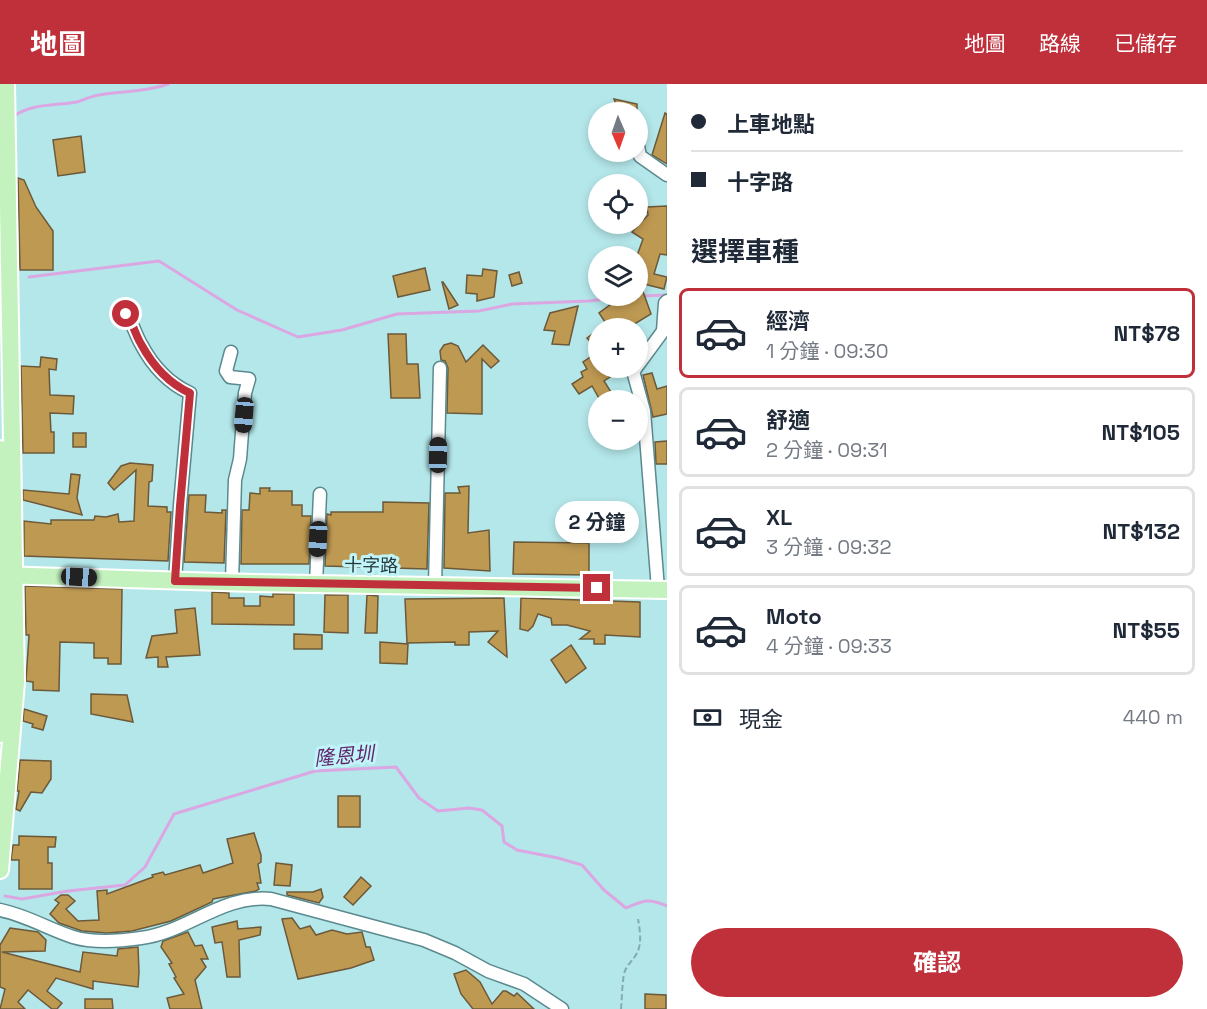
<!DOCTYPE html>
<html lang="zh-TW">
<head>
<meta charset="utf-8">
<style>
	body { margin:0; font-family:"Space Grotesk","Noto Sans TC",sans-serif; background:#f2f2f3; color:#1f2937; height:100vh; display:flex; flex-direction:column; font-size:22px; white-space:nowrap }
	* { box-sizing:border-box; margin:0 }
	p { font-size:20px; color:#747a83 }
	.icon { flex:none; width:33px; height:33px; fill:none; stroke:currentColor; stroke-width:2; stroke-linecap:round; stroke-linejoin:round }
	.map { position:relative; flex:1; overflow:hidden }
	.drawer { display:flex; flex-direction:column; background:#fff; width:540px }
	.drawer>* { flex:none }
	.top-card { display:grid; align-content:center; height:132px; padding:0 24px; background:#fff }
	.needle { width:39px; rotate:178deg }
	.tools { position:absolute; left:588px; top:18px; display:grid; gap:12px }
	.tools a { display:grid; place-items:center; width:60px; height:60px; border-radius:50%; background:#fff; box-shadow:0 3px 9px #0003; font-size:30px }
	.end { position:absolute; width:27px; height:27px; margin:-14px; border:8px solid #c0303a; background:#fff; box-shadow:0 0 0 3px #fff }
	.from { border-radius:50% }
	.bubble { position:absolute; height:42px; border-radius:21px; background:#fff; box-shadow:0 3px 9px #0003; font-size:20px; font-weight:700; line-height:42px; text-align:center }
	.car { position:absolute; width:18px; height:36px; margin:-18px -9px; border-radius:8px; box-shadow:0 0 4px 2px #0007; background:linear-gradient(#222 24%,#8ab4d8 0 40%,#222 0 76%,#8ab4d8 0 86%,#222 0) }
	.top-card b { display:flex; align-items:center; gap:21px; height:57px; font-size:22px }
	.top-card b+b { border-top:2px solid #e0e1e3 }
	.top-card i { width:15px; height:15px; background:#1f2937 }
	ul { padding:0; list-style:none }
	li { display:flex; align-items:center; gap:18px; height:90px; margin:0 12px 9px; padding:0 12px; border:3px solid #e0e1e3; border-radius:9px }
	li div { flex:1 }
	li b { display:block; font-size:22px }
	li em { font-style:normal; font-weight:700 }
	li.on { border-color:#c0303a }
	li>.icon { width:54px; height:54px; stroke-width:1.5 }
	h2 { padding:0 24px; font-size:27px; line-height:72px }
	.pay { display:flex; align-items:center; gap:15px; height:66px; padding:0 24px; font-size:22px }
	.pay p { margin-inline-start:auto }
	.button { display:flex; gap:12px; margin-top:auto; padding:12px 24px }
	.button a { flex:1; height:69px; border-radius:36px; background:#c0303a; color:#fff; font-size:24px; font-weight:700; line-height:69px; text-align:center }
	header { display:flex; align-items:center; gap:36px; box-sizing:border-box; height:84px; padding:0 30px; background:#c0303a; color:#fff }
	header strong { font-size:28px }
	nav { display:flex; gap:33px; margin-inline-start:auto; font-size:21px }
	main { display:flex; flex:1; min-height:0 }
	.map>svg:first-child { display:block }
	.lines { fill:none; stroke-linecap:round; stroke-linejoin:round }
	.stream { stroke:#dba7e2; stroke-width:3 }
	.building { fill:#be9952; stroke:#6b593a; stroke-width:1.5 }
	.minor-casing { stroke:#5a8a8e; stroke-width:15 }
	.major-casing { stroke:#fff; stroke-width:20 }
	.path { stroke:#84acaf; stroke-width:2; stroke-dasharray:6 3; stroke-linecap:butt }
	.minor { stroke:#fff; stroke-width:12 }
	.major { stroke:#c3f2be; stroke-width:16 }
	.route { stroke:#c0303a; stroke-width:8 }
	.labels { text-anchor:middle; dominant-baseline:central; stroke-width:6; stroke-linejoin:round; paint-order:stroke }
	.street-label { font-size:18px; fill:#24383a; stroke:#c1f4f8 }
	.water-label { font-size:20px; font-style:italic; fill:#62256c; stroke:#c1f4f8 }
</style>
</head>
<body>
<header>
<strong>地圖</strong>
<nav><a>地圖</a><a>路線</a><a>已儲存</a></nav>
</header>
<main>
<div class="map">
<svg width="667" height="925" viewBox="0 0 667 925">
	<rect width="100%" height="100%" fill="#b4e7ea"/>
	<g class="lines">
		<!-- stream -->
		<g class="stream">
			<path d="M 14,32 C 33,19 55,22 77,18 C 84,16 91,12 99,11 C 122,7 146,8 168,0"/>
			<path d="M 29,193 L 159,177 L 237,226 L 298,253 L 342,246 L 397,230 L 479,227 L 512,220 L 589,217 L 623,213"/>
			<path d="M 642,212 L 667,211"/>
			<path d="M 5,812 L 22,815 L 68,807 L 125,801 L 145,783 L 174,730 L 315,687 L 396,683 L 419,714 L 438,727 L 469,724 L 482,726 L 502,742 L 504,758 L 517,766 L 558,774 L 582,781 L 604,806 L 626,824 C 644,816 649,814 667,822"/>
		</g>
	</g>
	<!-- building -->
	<g class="building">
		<path d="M 614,15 L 637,20 L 637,28 L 619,28 Z"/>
		<path d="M 665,29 L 667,30 L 667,80 L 652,71 Z"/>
		<path d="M 81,52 L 85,88 L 58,92 L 53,56 Z"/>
		<path d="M 18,94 L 24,96 L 36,123 L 53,147 L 53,186 L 20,186 Z"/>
		<path d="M 667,122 L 667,171 L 660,170 L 654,190 L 667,193 L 664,205 L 640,199 L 651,230 L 631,242 L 632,244 L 609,244 L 599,229 L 622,212 L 638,212 L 638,169 L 643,155 L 632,148 L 648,131 L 647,123 Z"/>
		<path d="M 425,184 L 430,206 L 398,213 L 393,192 Z"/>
		<path d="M 483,185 L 497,187 L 494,213 L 477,217 L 477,210 L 466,209 L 467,191 L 482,192 Z"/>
		<path d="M 519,188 L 522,199 L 512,202 L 509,191 Z"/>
		<path d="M 442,198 L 443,198 L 458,221 L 449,225 Z"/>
		<path d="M 578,222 L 569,261 L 552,260 L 555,247 L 544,246 L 550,229 Z"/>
		<path d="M 598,246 L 598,266 L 587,254 Z"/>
		<path d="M 388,250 L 406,250 L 407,280 L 418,280 L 420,314 L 391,314 Z"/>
		<path d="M 451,259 L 458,262 L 466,278 L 483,261 L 499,277 L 491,284 L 482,275 L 482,330 L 447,329 L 448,284 L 445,277 L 441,276 L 440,267 L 444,261 Z"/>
		<path d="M 598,268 L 598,284 L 604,284 L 610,293 L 604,297 L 616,316 L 600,316 L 592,302 L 579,310 L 572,300 L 583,293 L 581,288 L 587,285 L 583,278 Z"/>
		<path d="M 41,273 L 57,275 L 56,286 L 49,285 L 50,311 L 74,312 L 73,330 L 50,329 L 51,348 L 54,348 L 54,369 L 23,369 L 21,282 L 40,283 Z"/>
		<path d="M 652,289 L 657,305 L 667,302 L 667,330 L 653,333 L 643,291 Z"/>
		<rect x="73" y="349" width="13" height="14"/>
		<path d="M 667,357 L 667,380 L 656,380 L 655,358 Z"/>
		<path d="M 130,379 L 153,381 L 152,397 L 149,398 L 148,422 L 167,423 L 167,428 L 171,428 L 168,477 L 24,472 L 24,437 L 51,440 L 51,436 L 94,436 L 95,432 L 106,433 L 118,430 L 119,438 L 134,437 L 136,386 L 114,406 L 108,399 L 121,382 Z"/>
		<path d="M 71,390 L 80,391 L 77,414 L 82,431 L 23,416 L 23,406 L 69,410 Z"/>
		<path d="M 469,402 L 468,449 L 489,446 L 490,487 L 444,484 L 445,409 L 460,409 L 458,403 Z"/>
		<path d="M 260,404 L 270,404 L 269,407 L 292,407 L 292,421 L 302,421 L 302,432 L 311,432 L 309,480 L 241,480 L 242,426 L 249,426 L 250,409 L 260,410 Z"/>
		<path d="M 189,411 L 206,411 L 205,428 L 222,429 L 222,426 L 226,426 L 224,479 L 184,478 Z"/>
		<path d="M 383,418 L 429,419 L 427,485 L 325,482 L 327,430 L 331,431 L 331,428 L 383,428 Z"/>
		<path d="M 514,458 L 589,459 L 589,491 L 513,490 Z"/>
		<path d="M 25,502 L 122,505 L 121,580 L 108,580 L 108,574 L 94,574 L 94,559 L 60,558 L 59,607 L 33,606 L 33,598 L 26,597 L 29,551 L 26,551 Z"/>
		<path d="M 212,508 L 229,509 L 229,514 L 244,514 L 244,522 L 260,522 L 260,512 L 273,513 L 273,510 L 294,510 L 294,541 L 212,540 Z"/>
		<path d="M 325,511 L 348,511 L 348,549 L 324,548 Z"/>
		<path d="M 367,511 L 378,512 L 377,549 L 365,549 Z"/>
		<path d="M 504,514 L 507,573 L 488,558 L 498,547 L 469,548 L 469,561 L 455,561 L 455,558 L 407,559 L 405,515 Z"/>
		<path d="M 521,514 L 640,518 L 640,553 L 605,551 L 605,560 L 594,560 L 594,555 L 580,555 L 590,547 L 567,541 L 552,541 L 551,534 L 538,530 L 533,542 L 528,547 L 520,545 Z"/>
		<path d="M 195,524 L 200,571 L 166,573 L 168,583 L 158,583 L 158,573 L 146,574 L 152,552 L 177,549 L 175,526 Z"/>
		<path d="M 294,550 L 322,551 L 322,565 L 294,565 Z"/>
		<path d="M 380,558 L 408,560 L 407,580 L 380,579 Z"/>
		<path d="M 571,561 L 586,584 L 566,599 L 551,576 Z"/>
		<path d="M 91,610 L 127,611 L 133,638 L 91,630 Z"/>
		<path d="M 24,625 L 47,632 L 43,646 L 32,643 L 33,640 L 23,637 Z"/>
		<path d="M 20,676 L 51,677 L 51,695 L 42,709 L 31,708 L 20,727 L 16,725 L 19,707 L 17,707 Z"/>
		<rect x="338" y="712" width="22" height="31"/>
		<path d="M 254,749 L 261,771 L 261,778 L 258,780 L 261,799 L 257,799 L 259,805 L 256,807 L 213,815 L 212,818 L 171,837 L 132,847 L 107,849 L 82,847 L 59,839 L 50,830 L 59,819 L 55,816 L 61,811 L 68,811 L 75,817 L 66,825 L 78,837 L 99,836 L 97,807 L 107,806 L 107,810 L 153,793 L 152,791 L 163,788 L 165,791 L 200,781 L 203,789 L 233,779 L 227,755 Z"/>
		<path d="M 19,752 L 56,753 L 55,763 L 48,763 L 48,779 L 52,779 L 52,805 L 19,805 L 19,776 L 11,776 L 13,761 L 19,761 Z"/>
		<path d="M 276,779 L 292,781 L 290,802 L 274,801 Z"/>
		<path d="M 361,793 L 371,802 L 353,821 L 344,813 Z"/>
		<path d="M 321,805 L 323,813 L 319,819 L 287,811 L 287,808 L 313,808 Z"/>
		<path d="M 292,834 L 300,845 L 310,842 L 316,851 L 332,846 L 347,850 L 362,848 L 366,863 L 370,863 L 374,876 L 351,884 L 298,895 L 282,835 Z"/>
		<path d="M 237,837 L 238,845 L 261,843 L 260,851 L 239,856 L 240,893 L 227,893 L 222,858 L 215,859 L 212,843 Z"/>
		<path d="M 10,844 L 38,848 L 46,856 L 45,867 L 2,868 L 80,888 L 83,868 L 117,872 L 118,865 L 138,863 L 139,888 L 138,903 L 93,897 L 93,905 L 56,894 L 47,907 L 62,919 L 57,925 L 52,925 L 28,906 L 18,918 L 25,925 L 0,925 L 5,905 L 0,903 L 0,861 Z"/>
		<path d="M 188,848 L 195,862 L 202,861 L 208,875 L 201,875 L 206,883 L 195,896 L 202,925 L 170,925 L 167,914 L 184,910 L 174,894 L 176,893 L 169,880 L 172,879 L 161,863 L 163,857 Z"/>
		<path d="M 466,886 L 480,898 L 492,920 L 503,907 L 506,907 L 514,912 L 517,909 L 534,925 L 473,925 L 461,910 L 454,890 Z"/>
		<path d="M 645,910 L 666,911 L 666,925 L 645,925 Z"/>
		<path d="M 85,915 L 112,915 L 113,925 L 85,925 Z"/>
	</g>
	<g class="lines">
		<defs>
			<g id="minor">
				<path d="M 638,62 L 640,72 L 667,91"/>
				<path d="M 126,230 C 133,239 135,250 141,260 C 152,281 168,299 190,309 L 180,421 L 175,497"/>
				<path d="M 231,268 L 226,287 L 230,293 L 249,295 L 245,309 L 240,375 L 235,396 L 232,498"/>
				<path d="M 638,281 L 663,247 L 665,219 L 667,217"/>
				<path d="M 636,284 L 633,287 L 644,327 L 658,505"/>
				<path d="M 316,500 L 320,410"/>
				<path d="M 435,502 L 440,284"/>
				<path d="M 0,826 C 26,831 48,845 73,853 C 93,859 121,857 141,854 C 188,848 222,810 271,815 L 424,856 L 455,869 L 488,887 L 524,900 L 562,925"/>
			</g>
			<g id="major">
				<path d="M 0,365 L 4,596 L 0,650"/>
				<path d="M 0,491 L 253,499 L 667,506"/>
				<path d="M 0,786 L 16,598 L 6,0"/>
			</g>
		</defs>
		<!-- minor casing -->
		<use href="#minor" class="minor-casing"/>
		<!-- major casing -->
		<use href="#major" class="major-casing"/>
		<!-- path -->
		<path class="path" d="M 621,925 C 622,914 622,901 624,890 C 626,881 633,877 637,869 C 642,860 640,846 638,835"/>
		<!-- minor -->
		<use href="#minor" class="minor"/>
		<!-- major -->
		<use href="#major" class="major"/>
	</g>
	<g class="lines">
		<!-- route -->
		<path class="route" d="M 126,230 C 133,239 135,250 141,260 C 153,282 168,299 190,309 L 180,422 L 175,497 L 597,504"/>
	</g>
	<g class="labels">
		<!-- street labels -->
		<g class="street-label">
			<text transform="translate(371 481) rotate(1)">十字路</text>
		</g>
		<!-- water labels -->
		<g class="water-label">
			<text transform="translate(344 672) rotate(-5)">隆恩圳</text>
		</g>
	</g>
</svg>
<div class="tools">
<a><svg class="needle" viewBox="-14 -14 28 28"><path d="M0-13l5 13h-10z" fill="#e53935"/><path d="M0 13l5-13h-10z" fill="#747a83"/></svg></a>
<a><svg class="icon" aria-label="locate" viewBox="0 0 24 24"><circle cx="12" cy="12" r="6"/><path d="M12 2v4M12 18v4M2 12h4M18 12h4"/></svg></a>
<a><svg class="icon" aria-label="layers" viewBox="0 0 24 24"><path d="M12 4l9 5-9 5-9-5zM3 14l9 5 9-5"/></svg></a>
<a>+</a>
<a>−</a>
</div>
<i class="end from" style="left:126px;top:230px"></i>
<i class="end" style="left:597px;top:504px"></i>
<div class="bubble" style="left:555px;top:417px;width:84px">2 分鐘</div>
<i class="car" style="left:244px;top:331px;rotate:185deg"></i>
<i class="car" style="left:438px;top:371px;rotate:1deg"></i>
<i class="car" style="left:318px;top:455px;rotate:183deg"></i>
<i class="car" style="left:79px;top:493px;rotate:93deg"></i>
</div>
<section class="drawer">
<div class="top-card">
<b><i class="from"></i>上車地點</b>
<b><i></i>十字路</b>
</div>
<h2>選擇車種</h2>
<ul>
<li class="on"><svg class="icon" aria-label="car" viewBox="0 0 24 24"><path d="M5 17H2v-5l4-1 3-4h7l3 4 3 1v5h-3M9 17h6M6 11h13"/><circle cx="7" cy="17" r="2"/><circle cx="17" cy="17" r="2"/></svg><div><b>經濟</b><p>1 分鐘 · 09:30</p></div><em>NT$78</em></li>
<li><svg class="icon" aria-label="car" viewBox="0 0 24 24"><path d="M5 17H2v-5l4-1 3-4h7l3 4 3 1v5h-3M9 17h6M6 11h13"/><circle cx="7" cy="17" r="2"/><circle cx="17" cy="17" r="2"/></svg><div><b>舒適</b><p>2 分鐘 · 09:31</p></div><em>NT$105</em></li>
<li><svg class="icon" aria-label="car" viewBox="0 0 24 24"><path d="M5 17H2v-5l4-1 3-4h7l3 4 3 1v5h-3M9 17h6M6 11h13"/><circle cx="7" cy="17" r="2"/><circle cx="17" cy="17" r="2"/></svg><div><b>XL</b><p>3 分鐘 · 09:32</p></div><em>NT$132</em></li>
<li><svg class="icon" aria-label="car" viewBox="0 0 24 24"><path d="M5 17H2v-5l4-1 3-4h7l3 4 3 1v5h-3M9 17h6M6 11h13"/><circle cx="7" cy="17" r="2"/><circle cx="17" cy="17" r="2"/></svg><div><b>Moto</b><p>4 分鐘 · 09:33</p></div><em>NT$55</em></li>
</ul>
<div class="pay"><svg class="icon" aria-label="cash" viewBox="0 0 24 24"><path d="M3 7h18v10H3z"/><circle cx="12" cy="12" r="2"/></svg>現金<p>440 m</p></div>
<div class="button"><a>確認</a></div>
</section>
</main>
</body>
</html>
